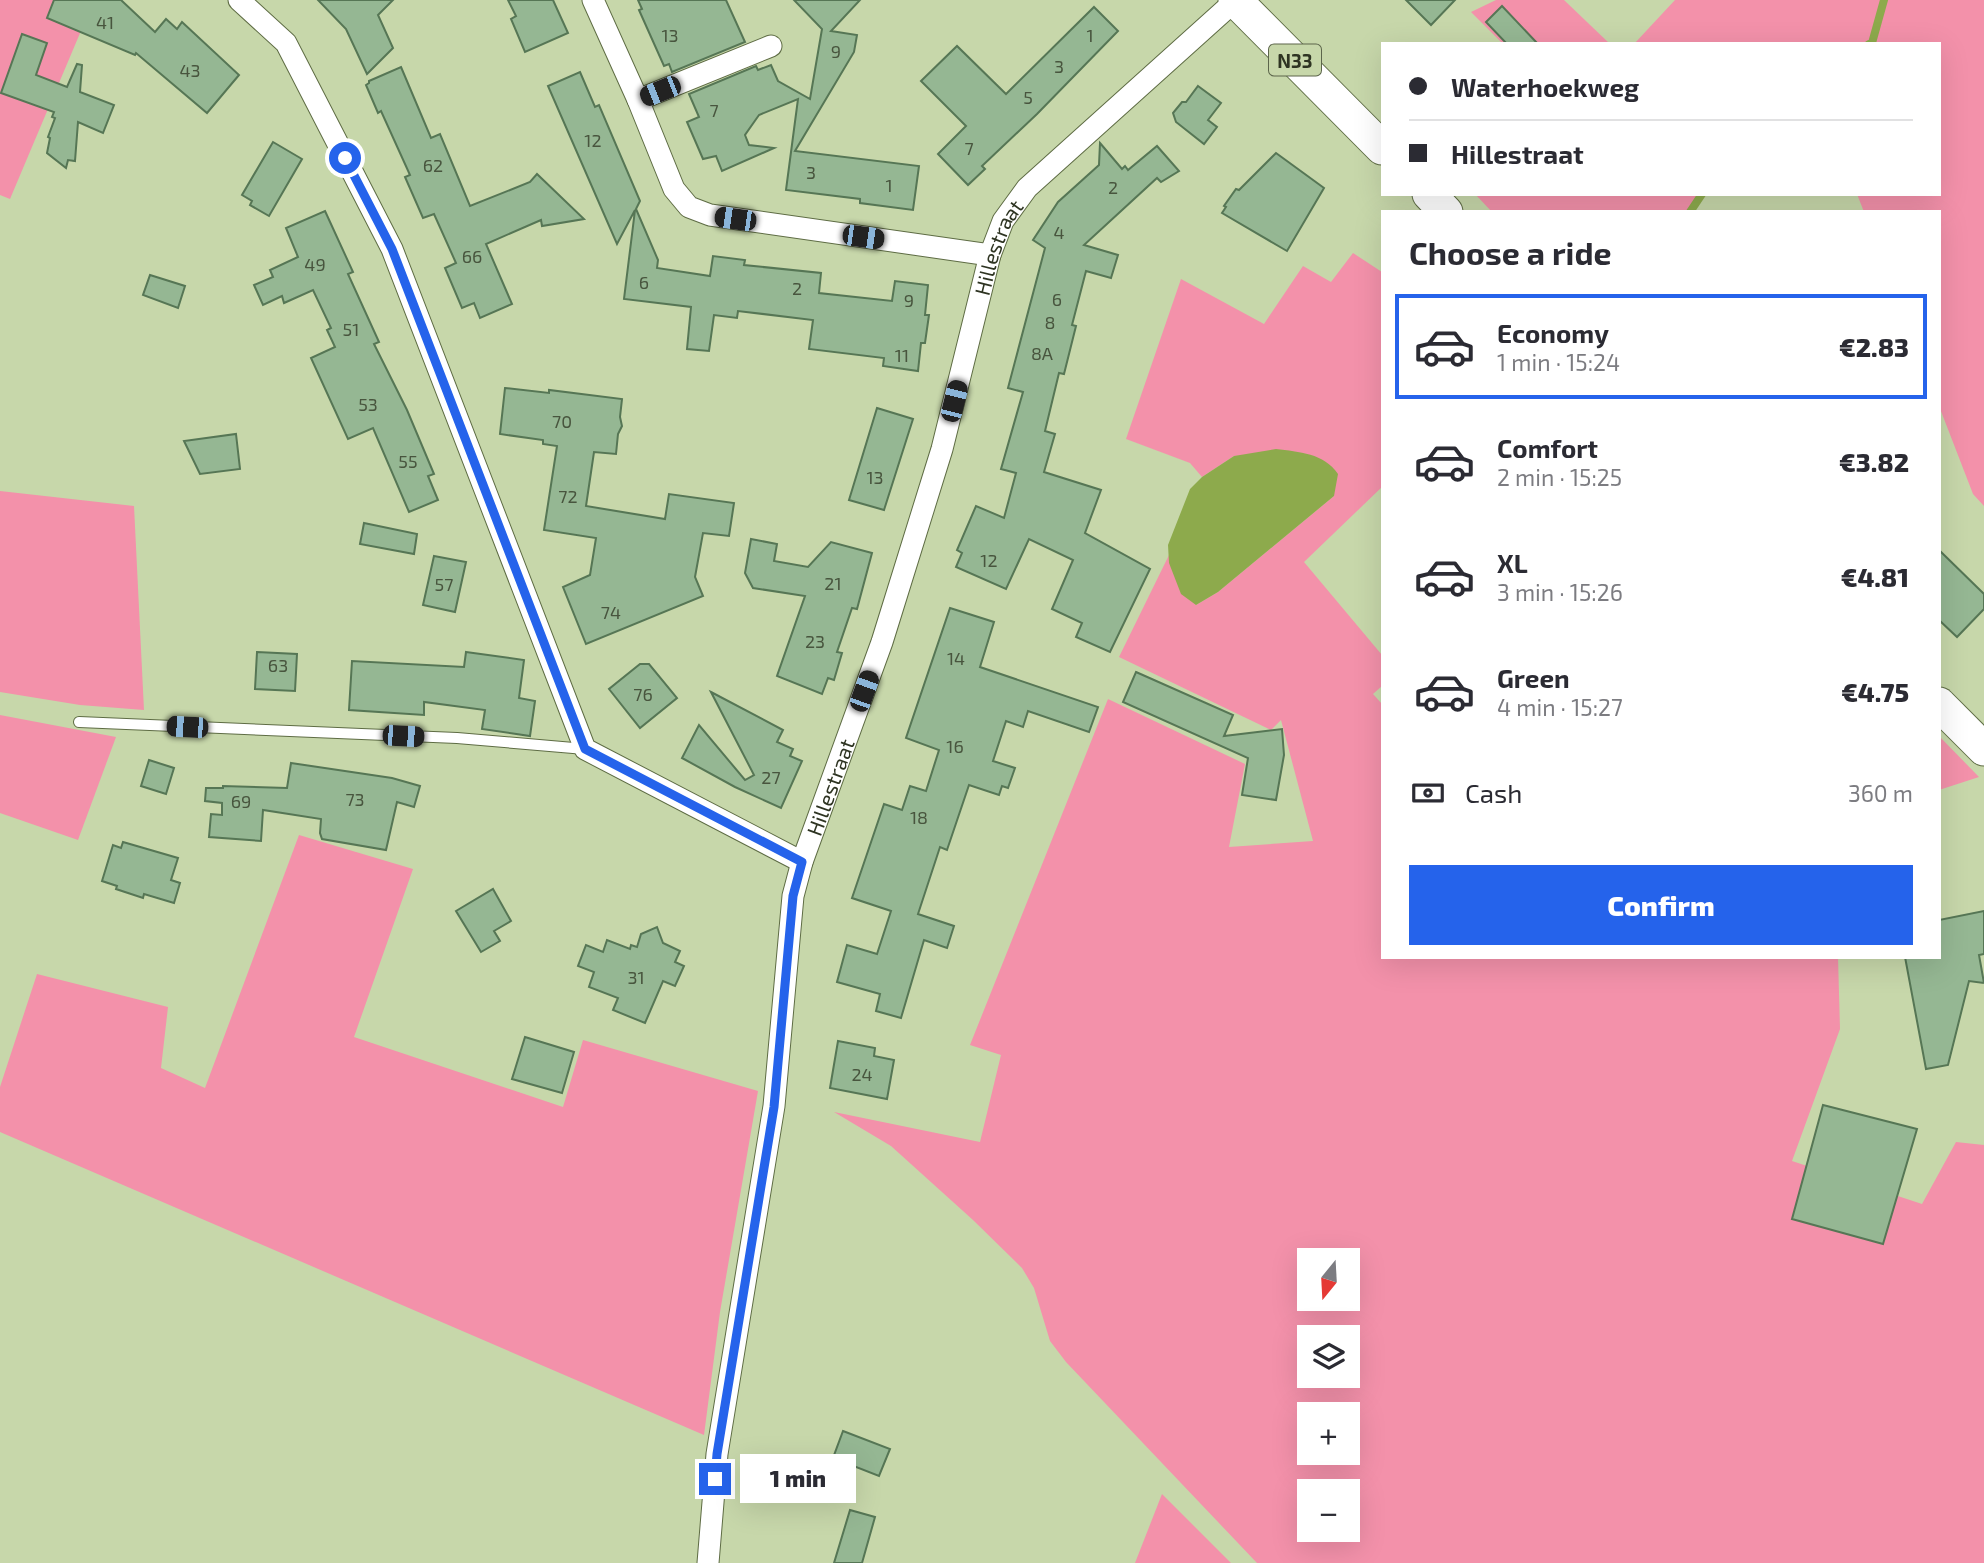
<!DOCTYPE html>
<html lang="en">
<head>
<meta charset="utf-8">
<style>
	body { margin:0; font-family:"Exo 2",sans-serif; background:#f2f2f3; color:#2b2b33; height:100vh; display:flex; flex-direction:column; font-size:26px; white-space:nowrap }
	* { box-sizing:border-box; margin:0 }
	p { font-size:23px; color:#7c7c81 }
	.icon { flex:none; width:38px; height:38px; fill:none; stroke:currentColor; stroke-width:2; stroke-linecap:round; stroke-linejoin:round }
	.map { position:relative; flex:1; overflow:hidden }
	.sheet { position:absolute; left:1381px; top:210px; width:560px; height:749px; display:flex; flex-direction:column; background:#fff; border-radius:0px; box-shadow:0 7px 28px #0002 }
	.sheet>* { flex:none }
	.banner { position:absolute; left:1381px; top:42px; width:560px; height:154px; border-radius:0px; box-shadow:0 7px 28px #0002; display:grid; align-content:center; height:154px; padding:0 28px; background:#fff }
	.needle { width:46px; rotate:198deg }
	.fabs { position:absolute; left:1297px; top:1248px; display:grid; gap:14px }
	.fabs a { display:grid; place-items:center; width:63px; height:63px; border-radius:0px; background:#fff; box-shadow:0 7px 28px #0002; font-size:35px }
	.end { position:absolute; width:32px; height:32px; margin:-16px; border:9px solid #2563eb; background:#fff; box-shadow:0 0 0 4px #fff }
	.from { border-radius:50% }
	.bubble { position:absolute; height:49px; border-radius:0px; background:#fff; box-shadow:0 7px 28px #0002; font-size:23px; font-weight:800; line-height:49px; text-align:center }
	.car { position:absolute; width:21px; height:42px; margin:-21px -10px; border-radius:9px; box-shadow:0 0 5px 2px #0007; background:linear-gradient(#222 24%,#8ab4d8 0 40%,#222 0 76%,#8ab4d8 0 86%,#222 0) }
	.banner b { display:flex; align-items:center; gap:24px; height:66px; font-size:26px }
	.banner b+b { border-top:2px solid #e1e1e2 }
	.banner i { width:18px; height:18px; background:#2b2b33 }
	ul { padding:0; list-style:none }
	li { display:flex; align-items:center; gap:21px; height:105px; margin:0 14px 10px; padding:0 14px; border:4px solid transparent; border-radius:0px }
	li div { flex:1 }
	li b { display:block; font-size:26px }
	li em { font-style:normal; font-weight:800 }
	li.selected { border-color:#2563eb }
	li>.icon { width:63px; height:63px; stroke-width:1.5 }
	h2 { padding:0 28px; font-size:32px; line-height:84px }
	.pay { display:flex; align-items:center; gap:18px; height:77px; padding:0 28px; font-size:26px }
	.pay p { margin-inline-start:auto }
	.button { display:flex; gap:14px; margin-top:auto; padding:14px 28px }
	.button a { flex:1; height:80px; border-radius:0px; background:#2563eb; color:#fff; font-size:28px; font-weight:800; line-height:80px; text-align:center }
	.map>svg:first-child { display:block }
	.green { fill:#f391aa; fill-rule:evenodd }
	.water { fill:#8daa4c }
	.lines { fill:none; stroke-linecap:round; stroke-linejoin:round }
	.stream { stroke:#8daa4c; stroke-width:8 }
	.building { fill:#95b793; stroke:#567655; stroke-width:2 }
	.service-casing { stroke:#5e6c44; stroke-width:12 }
	.minor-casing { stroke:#5e6c44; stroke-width:23 }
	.primary-casing { stroke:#5e6c44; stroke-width:35 }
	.service { stroke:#fff; stroke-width:10 }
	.minor { stroke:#fff; stroke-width:21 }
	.primary { stroke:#fff; stroke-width:33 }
	.route { stroke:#2563eb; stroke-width:9 }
	.labels { text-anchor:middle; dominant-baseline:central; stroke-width:5; stroke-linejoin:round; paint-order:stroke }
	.number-label { font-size:18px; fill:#48553e }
	.shield { fill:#c7d7aa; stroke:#5c654b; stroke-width:2 }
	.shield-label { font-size:19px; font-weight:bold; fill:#2e3422 }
	.street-label { font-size:21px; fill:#2e3422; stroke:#c7d7aa }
</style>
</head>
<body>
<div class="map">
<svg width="1984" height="1563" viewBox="0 0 1984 1563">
	<rect width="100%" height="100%" fill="#c7d7aa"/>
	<!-- green -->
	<g class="green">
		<path d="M 0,0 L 94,0 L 10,199 L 0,195 Z"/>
		<path d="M 1496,0 L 1564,0 L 1610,44 L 1503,44 L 1471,12 Z"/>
		<path d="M 1675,0 L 1984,0 L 1984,506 L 1973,494 L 1939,406 L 1939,212 L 1864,212 L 1857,194 L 1939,194 L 1939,44 L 1634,44 Z"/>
		<path d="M 1475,194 L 1702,194 L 1690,212 L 1492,212 Z"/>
		<path d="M 1353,253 L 1382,272 L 1382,487 L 1304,562 L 1382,655 L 1382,686 L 1373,694 L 1382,704 L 1382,957 L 1838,957 L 1840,1029 L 1792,1161 L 1922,1204 L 1956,1142 L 1984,1145 L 1984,1563 L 1257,1563 L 1066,1362 L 1050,1341 L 1034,1288 L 1022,1268 L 973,1220 L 891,1146 L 834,1112 L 980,1142 L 1001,1055 L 970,1045 L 1108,699 L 1245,764 L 1229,847 L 1313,841 L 1281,720 L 1271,730 L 1119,657 L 1169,555 L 1170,563 L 1196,605 L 1218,592 L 1334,496 L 1234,456 L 1202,477 L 1190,463 L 1126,439 L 1181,279 L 1264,324 L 1303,266 L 1331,282 ZM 1309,1260 L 1348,1260 L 1348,1298 L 1309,1298 ZM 1309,1337 L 1348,1337 L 1348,1376 L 1309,1376 ZM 1309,1414 L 1348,1414 L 1348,1452 L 1309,1452 ZM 1309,1491 L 1348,1491 L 1348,1530 L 1309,1530 Z"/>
		<path d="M 0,491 L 134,506 L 144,710 L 80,705 L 0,692 Z"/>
		<path d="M 0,715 L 116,737 L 78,840 L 0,813 Z"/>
		<path d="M 1939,736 L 1979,777 L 1939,790 Z"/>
		<path d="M 299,835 L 413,869 L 354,1037 L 563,1107 L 583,1040 L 758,1091 L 720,1312 L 704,1435 L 0,1132 L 0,1087 L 37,974 L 168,1007 L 161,1068 L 205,1088 Z"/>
		<path d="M 1162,1494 L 1231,1563 L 1135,1563 Z"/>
	</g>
	<!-- water -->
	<path class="water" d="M 1276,449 C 1299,452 1324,453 1338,474 L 1334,496 L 1218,592 L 1196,605 L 1181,594 L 1169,563 L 1168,545 L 1190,489 L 1202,477 L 1234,456 Z"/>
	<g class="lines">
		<!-- stream -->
		<g class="stream">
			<path d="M 1869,44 L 1872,43 L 1884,0"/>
			<path d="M 1690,212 L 1702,194"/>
		</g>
	</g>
	<!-- building -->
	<g class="building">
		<path d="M 54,0 L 121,0 L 155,32 L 166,19 L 177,29 L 182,22 L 239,75 L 207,113 L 136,53 L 135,55 L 47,18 Z"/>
		<path d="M 318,0 L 393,0 L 378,15 L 393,48 L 367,74 L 346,29 Z"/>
		<path d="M 508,0 L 553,0 L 568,33 L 525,52 L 511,19 L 516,16 Z"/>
		<path d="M 638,0 L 726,0 L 745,42 L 672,72 L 669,64 L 664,66 L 639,10 L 642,9 Z"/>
		<path d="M 794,0 L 860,0 L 831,31 L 857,35 L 854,52 L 795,151 L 919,166 L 913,210 L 860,203 L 860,199 L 786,190 L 798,99 L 759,115 L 745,135 L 749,145 L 774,148 L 722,171 L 716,156 L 703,159 L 687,122 L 699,117 L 689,94 L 756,66 L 758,70 L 771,65 L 778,81 L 810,99 L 822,29 Z"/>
		<path d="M 1406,0 L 1455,0 L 1431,25 Z"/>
		<path d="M 1502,6 L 1538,44 L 1507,44 L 1486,22 Z"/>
		<path d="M 1094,7 L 1118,31 L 1037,114 L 982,166 L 985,169 L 968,185 L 938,154 L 966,126 L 921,81 L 957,46 L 1006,94 Z"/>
		<path d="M 22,34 L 47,43 L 36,75 L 67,87 L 77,64 L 82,65 L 80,92 L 114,105 L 103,133 L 78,122 L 75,161 L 68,160 L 66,168 L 47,153 L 50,138 L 48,137 L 55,118 L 52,117 L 54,112 L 1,93 Z"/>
		<path d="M 401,67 L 431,138 L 440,134 L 470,206 L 530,182 L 537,174 L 584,219 L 542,226 L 541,220 L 486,244 L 512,304 L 480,318 L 474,303 L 462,308 L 445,268 L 456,263 L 434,214 L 423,218 L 405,177 L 410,175 L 381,111 L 378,113 L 366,85 L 369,83 L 369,81 Z"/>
		<path d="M 580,72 L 595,107 L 599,105 L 640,201 L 636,209 L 658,260 L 657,268 L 710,276 L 713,256 L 745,260 L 744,265 L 821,273 L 819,293 L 892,301 L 895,281 L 928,285 L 925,315 L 929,315 L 925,343 L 921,343 L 918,371 L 883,366 L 884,358 L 809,349 L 813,320 L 738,311 L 737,318 L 714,315 L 709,351 L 687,349 L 691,307 L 624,299 L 635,210 L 617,244 L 548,86 Z"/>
		<path d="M 1198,86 L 1221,103 L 1208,120 L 1217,127 L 1204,144 L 1176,122 L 1173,113 L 1182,102 L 1186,102 Z"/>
		<path d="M 273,142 L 302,159 L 269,216 L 250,205 L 252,201 L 242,195 Z"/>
		<path d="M 1100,143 L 1122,169 L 1125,166 L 1128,170 L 1157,146 L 1179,171 L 1161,182 L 1157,178 L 1084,245 L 1118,255 L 1111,278 L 1086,271 L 1072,325 L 1076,326 L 1064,374 L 1059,373 L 1045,431 L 1055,434 L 1044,472 L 1101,490 L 1085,533 L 1150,569 L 1110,652 L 1076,637 L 1082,623 L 1052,609 L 1073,560 L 1029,539 L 1006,589 L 956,567 L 962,553 L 957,550 L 976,506 L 1004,518 L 1016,473 L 1001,469 L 1023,392 L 1008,388 L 1045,248 L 1033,240 L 1058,202 L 1099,165 Z"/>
		<path d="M 1276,153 L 1324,188 L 1287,251 L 1222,213 L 1226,207 L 1224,206 L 1236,189 L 1239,190 Z"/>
		<path d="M 325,211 L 353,272 L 348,274 L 379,342 L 374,344 L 407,410 L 434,474 L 428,476 L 438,500 L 409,512 L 373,428 L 348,439 L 311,358 L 335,347 L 327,330 L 331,328 L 313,290 L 284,303 L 282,296 L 263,305 L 254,285 L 273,277 L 270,270 L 298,257 L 286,228 Z"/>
		<path d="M 150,275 L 185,286 L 178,308 L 143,295 Z"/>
		<path d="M 505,388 L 549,393 L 549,390 L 622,399 L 620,417 L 622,426 L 618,434 L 616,454 L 594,452 L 586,506 L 665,519 L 669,494 L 734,503 L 729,536 L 703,533 L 695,577 L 703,596 L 586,644 L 563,587 L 590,575 L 596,538 L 544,530 L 557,446 L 543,444 L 543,440 L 500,434 Z"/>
		<path d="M 877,408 L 913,419 L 884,510 L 849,500 Z"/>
		<path d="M 236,434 L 240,469 L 200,474 L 184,441 Z"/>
		<path d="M 364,523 L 417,534 L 414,554 L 360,544 Z"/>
		<path d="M 751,539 L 777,544 L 774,561 L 808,567 L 831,542 L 872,553 L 857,609 L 852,608 L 837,652 L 842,653 L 834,680 L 828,678 L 822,694 L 777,676 L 805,596 L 753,588 L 745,573 Z"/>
		<path d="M 1939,550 L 1984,594 L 1984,609 L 1957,637 L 1939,620 Z"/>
		<path d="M 434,556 L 466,562 L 455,612 L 423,605 Z"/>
		<path d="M 950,608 L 994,622 L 980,667 L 1098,707 L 1089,732 L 1028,711 L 1023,727 L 1006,721 L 993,761 L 1015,768 L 1008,788 L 1002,786 L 999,795 L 969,785 L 947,850 L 940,847 L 918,914 L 954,926 L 947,948 L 924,940 L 901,1018 L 876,1011 L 880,994 L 837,982 L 847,945 L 877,954 L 891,911 L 852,898 L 884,804 L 902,810 L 910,786 L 926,791 L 939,750 L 906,738 Z"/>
		<path d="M 257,652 L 297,654 L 295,691 L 255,689 Z"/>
		<path d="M 466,652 L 524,660 L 519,698 L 535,701 L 530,736 L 482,729 L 485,710 L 424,702 L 424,715 L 349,710 L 352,661 L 464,667 Z"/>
		<path d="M 640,664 L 649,664 L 677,698 L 640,728 L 609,689 Z"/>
		<path d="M 1136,672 L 1233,715 L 1224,736 L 1282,729 L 1284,755 L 1276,800 L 1242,795 L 1248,758 L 1123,702 Z"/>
		<path d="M 711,692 L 783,730 L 777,742 L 793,749 L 790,756 L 802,761 L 781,808 L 735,787 L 682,758 L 699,725 L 745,780 L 754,775 Z"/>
		<path d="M 149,760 L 174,768 L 166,794 L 141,786 Z"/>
		<path d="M 291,763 L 392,778 L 420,786 L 414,807 L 397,802 L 386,850 L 322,839 L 320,833 L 321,819 L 263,810 L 261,841 L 209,837 L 211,814 L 222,815 L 222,803 L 205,801 L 206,788 L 223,788 L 223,786 L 287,788 Z"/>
		<path d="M 123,842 L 178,858 L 171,880 L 180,883 L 174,903 L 144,894 L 143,898 L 116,889 L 117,886 L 102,881 L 113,845 L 121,848 Z"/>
		<path d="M 493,889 L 511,921 L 494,931 L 500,941 L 481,952 L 456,911 Z"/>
		<path d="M 1984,911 L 1984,954 L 1979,955 L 1984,983 L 1969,981 L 1948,1065 L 1926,1069 L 1905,957 L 1939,957 L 1939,920 Z"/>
		<path d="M 657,927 L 663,943 L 680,951 L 675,962 L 684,966 L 675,986 L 663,981 L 645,1023 L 613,1010 L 618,998 L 589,987 L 594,972 L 578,966 L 586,945 L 603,952 L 607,940 L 630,949 L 631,945 L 637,947 L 641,934 Z"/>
		<path d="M 525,1037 L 574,1052 L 562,1093 L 512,1079 Z"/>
		<path d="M 838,1041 L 875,1048 L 874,1056 L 894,1060 L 887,1099 L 830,1088 Z"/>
		<path d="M 1823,1105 L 1917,1129 L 1883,1244 L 1792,1219 Z"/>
		<path d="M 843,1431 L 890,1449 L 879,1476 L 833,1458 Z"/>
		<path d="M 850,1510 L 875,1517 L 862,1563 L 834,1563 Z"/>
	</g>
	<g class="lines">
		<defs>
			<path id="service" d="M 79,722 L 457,738 L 585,749"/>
			<g id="minor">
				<path d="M 239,0 L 286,43 L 392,249 L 585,749 L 802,862"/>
				<path d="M 593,0 L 638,100 L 674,189 L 689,207 L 710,215 L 990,255"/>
				<path d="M 638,100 L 771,46"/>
				<path id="s1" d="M 708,1563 L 717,1454 L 774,1106 L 793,896 L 802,862 L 882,642 L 942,449 L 990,255 L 1003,221 L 1027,188 L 1236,0"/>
			</g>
			<g id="primary">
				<path d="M 1235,0 L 1382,148"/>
				<path d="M 1429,194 L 1446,212"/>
				<path d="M 1939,704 L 1984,749"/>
			</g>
		</defs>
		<!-- service casing -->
		<use href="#service" class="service-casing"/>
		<!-- minor casing -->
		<use href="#minor" class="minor-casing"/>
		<!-- primary casing -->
		<use href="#primary" class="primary-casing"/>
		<!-- service -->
		<use href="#service" class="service"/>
		<!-- minor -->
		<use href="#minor" class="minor"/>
		<!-- primary -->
		<use href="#primary" class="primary"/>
	</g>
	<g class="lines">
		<!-- route -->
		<path class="route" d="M 345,158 L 392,249 L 585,749 L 802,862 L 793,896 L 774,1107 L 717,1454 L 715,1479"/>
	</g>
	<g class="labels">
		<!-- number labels -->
		<g class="number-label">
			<text x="105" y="22">41</text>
			<text x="670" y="35">13</text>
			<text x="1090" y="35">1</text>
			<text x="836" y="51">9</text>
			<text x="1059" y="66">3</text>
			<text x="190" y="70">43</text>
			<text x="1028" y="97">5</text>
			<text x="714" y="110">7</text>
			<text x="593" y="140">12</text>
			<text x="969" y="148">7</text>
			<text x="433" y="165">62</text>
			<text x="811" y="172">3</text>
			<text x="889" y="185">1</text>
			<text x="1113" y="187">2</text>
			<text x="1059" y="232">4</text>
			<text x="472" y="256">66</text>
			<text x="315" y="264">49</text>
			<text x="644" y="282">6</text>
			<text x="797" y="288">2</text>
			<text x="1057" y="299">6</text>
			<text x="909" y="300">9</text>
			<text x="1050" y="322">8</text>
			<text x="351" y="329">51</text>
			<text x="1042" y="353">8A</text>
			<text x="902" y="355">11</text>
			<text x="368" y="404">53</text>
			<text x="562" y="421">70</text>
			<text x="408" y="461">55</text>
			<text x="875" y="477">13</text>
			<text x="568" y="496">72</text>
			<text x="989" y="560">12</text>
			<text x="833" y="583">21</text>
			<text x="444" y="584">57</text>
			<text x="611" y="612">74</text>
			<text x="815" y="641">23</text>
			<text x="956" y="658">14</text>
			<text x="278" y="665">63</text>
			<text x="643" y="694">76</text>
			<text x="955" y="746">16</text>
			<text x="771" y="777">27</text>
			<text x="355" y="799">73</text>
			<text x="241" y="801">69</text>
			<text x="919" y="817">18</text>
			<text x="636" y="977">31</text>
			<text x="862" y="1074">24</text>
		</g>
		<!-- shield labels -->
		<rect class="shield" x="1269" y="44.5" width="52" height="31" rx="5"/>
		<g class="shield-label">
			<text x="1295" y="60">N33</text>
		</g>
		<!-- street labels -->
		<g class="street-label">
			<text stroke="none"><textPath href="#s1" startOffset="1354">Hillestraat</textPath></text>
			<text stroke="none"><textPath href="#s1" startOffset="788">Hillestraat</textPath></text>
		</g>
	</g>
</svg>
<div class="fabs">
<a><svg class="needle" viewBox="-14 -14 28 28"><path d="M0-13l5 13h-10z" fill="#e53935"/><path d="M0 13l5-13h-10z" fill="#7c7c81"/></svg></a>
<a><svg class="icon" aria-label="layers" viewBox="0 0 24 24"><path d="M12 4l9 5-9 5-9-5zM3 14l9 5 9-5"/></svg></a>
<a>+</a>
<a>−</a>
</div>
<i class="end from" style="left:345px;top:158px"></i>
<i class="end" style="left:715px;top:1479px"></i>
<div class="bubble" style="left:740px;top:1454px;width:116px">1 min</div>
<i class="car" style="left:660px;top:91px;rotate:248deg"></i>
<i class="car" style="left:735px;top:219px;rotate:278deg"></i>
<i class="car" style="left:863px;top:237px;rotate:98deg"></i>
<i class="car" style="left:954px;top:401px;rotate:14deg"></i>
<i class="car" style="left:864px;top:691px;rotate:20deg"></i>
<i class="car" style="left:187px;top:727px;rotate:273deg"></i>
<i class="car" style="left:403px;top:736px;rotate:93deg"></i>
<div class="banner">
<b><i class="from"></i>Waterhoekweg</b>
<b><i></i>Hillestraat</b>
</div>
<section class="sheet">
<h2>Choose a ride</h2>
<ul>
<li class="selected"><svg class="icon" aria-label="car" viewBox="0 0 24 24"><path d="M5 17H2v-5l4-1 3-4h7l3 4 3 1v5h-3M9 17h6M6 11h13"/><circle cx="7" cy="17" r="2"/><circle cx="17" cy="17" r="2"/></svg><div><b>Economy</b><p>1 min · 15:24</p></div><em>€2.83</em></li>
<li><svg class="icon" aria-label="car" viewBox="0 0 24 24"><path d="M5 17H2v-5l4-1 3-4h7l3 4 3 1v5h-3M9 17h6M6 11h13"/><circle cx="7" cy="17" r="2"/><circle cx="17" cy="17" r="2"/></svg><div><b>Comfort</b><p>2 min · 15:25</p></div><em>€3.82</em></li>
<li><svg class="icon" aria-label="car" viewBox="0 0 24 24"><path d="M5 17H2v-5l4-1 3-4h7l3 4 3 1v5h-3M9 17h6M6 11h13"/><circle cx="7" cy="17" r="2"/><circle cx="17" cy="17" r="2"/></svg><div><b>XL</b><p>3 min · 15:26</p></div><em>€4.81</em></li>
<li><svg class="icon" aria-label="car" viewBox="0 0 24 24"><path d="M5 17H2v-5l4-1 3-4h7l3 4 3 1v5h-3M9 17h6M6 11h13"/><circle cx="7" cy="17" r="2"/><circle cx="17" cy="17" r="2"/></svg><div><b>Green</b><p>4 min · 15:27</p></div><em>€4.75</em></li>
</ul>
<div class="pay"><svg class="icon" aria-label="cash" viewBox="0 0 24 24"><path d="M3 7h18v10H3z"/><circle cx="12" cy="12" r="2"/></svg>Cash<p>360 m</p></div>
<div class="button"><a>Confirm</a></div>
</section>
</div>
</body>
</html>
